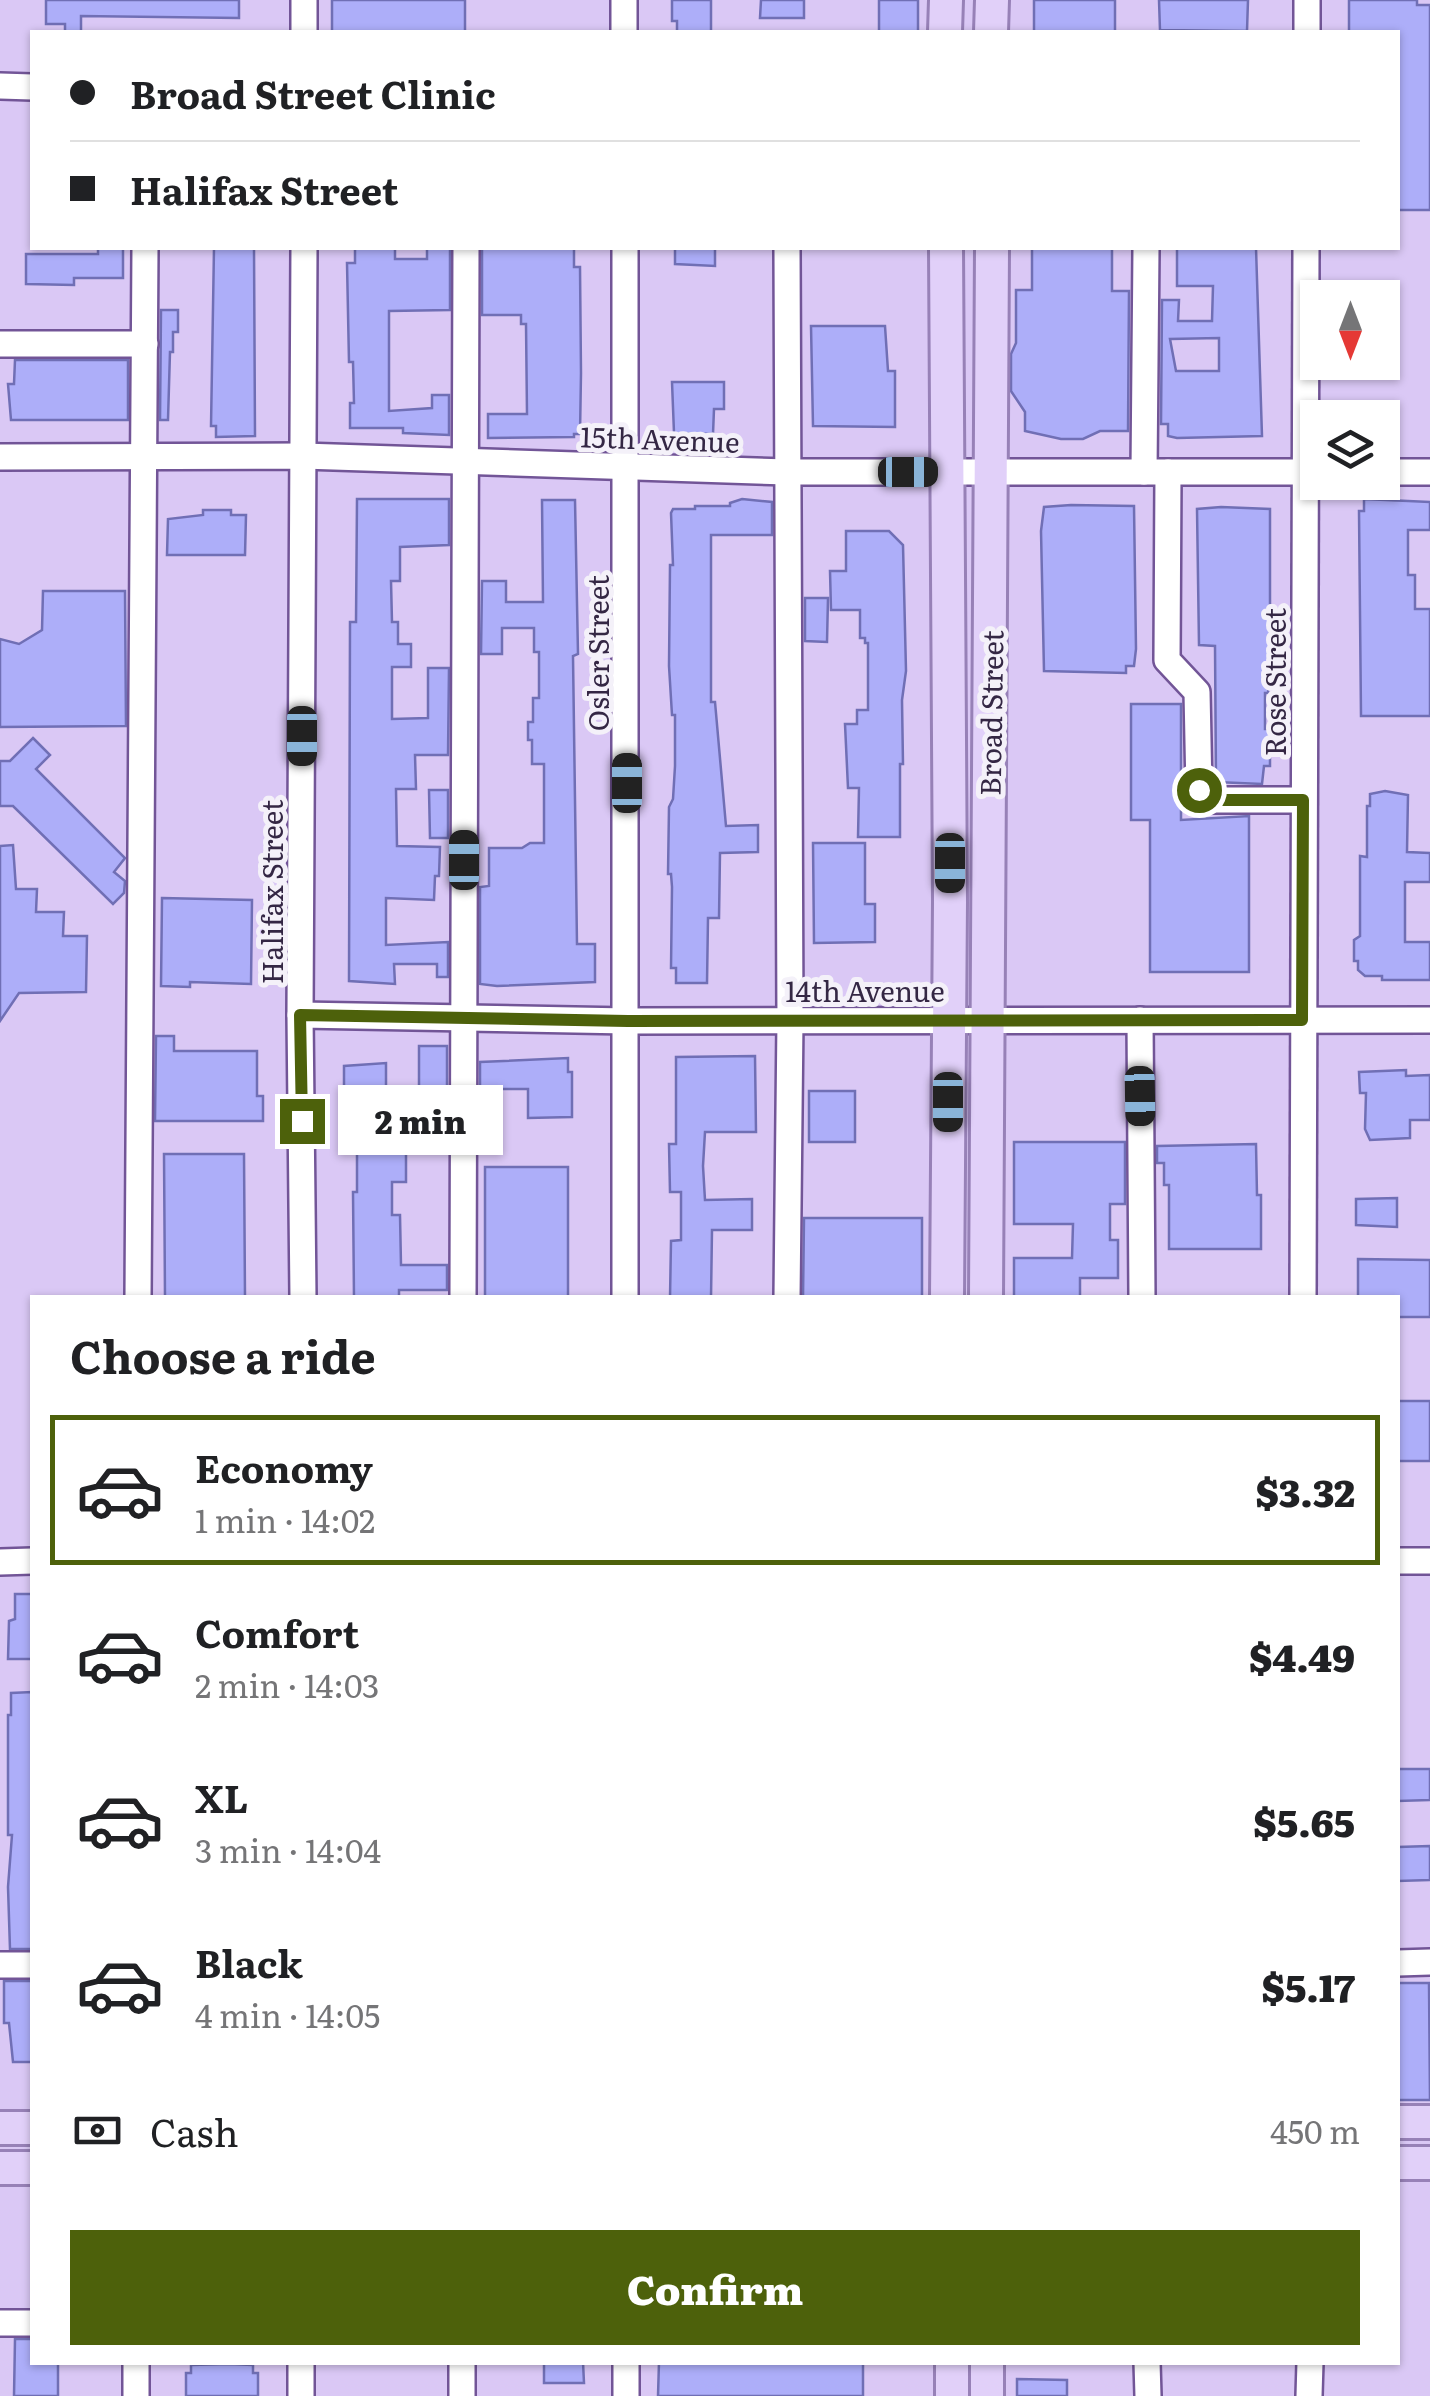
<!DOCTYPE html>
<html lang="en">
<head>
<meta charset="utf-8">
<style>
	body { margin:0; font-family:Literata,serif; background:#f6f6f6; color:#202124; height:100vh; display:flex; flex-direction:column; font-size:38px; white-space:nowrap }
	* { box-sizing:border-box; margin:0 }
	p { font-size:32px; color:#757577 }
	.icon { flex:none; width:55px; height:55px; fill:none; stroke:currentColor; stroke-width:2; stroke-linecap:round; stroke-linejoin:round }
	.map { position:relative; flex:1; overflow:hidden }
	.drawer { position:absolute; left:30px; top:1295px; width:1370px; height:1070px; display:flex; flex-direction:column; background:#fff; border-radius:0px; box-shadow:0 2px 8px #0004 }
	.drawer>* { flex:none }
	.banner { position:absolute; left:30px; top:30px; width:1370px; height:220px; border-radius:0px; box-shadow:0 2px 8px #0004; display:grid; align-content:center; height:220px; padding:0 40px; background:#fff }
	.needle { width:65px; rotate:180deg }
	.controls { position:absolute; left:1300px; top:280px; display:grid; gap:20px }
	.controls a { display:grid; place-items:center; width:100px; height:100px; border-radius:0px; background:#fff; box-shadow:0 2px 8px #0004; font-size:50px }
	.end { position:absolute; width:45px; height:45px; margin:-22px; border:12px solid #4d610b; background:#fff; box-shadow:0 0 0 5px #fff }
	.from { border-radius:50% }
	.bubble { position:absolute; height:70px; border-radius:0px; background:#fff; box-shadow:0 2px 8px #0004; font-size:32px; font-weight:800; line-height:70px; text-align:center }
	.car { position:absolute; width:30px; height:60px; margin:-30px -15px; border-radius:12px; box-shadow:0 0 8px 2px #0007; background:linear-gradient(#222 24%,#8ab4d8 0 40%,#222 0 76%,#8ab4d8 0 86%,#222 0) }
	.banner b { display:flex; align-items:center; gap:35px; height:95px; font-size:38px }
	.banner b+b { border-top:2px solid #e0e0e0 }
	.banner i { width:25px; height:25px; background:#202124 }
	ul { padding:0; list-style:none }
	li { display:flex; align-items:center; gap:30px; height:150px; margin:0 20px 15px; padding:0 20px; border:5px solid transparent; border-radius:0px }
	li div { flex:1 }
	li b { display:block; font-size:38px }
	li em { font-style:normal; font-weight:800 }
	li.on { border-color:#4d610b }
	li>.icon { width:90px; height:90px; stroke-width:1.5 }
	h2 { padding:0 40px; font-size:45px; line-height:120px }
	.pay { display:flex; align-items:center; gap:25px; height:110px; padding:0 40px; font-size:38px }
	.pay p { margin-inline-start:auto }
	.action { display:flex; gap:20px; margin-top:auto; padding:20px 40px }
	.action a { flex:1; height:115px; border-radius:0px; background:#4d610b; color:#fff; font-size:40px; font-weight:800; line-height:115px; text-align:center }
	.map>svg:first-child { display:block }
	.building { fill:#adaef9; stroke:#706fb5; stroke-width:2.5; fill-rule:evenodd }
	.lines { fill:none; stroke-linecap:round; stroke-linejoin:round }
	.minor-casing { stroke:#725597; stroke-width:30 }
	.major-casing { stroke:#9781b7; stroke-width:38 }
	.minor { stroke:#fff; stroke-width:25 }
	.major { stroke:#e1d0f9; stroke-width:32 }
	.route { stroke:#4d610b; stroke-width:12 }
	.labels { text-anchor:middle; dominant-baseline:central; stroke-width:10; stroke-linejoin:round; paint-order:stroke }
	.street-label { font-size:28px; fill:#342744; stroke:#f4f1f9 }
</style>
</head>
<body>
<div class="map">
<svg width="1430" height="2396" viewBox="0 0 1430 2396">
	<rect width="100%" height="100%" fill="#dac8f5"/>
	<!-- building -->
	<g class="building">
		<path d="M 46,0 L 239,0 L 239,18 L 81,16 L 81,32 L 65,32 L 65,24 L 46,24 Z"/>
		<rect x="332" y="0" width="133" height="32"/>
		<path d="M 672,0 L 711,0 L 711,32 L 677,32 L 677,21 L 672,21 Z"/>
		<path d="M 761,0 L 804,0 L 804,18 L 760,18 Z"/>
		<rect x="879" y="0" width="39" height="32"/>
		<rect x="1034" y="0" width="81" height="32"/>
		<path d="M 1159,0 L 1248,0 L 1247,31 L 1160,30 Z"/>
		<path d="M 1349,0 L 1417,0 L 1417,5 L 1430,5 L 1430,210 L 1398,210 L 1398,32 L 1349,32 Z"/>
		<path d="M 98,248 L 123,248 L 123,278 L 74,278 L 74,285 L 26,284 L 26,254 L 98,254 Z"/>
		<path d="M 214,248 L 254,248 L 255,436 L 216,437 L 216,426 L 211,426 Z"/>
		<path d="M 355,248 L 395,248 L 395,259 L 427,259 L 427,248 L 450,248 L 450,310 L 389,311 L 389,411 L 432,408 L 432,395 L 449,395 L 449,435 L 403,433 L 403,428 L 350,428 L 350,403 L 354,403 L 353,362 L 349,362 L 347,263 L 355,263 Z"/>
		<path d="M 482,248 L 574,248 L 574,267 L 580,267 L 581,373 L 580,434 L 574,434 L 574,437 L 488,438 L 488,414 L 527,414 L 526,324 L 521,324 L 521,315 L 482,315 Z"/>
		<path d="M 675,248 L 715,248 L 715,266 L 675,264 Z"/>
		<path d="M 1032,248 L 1112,248 L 1112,291 L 1129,291 L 1128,431 L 1100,431 L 1083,439 L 1061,439 L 1025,431 L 1025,412 L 1011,391 L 1011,354 L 1016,343 L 1016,290 L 1032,290 Z"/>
		<path d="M 1177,248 L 1256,248 L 1262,436 L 1177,438 L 1168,436 L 1168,424 L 1161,424 L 1162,300 L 1179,300 L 1178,321 L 1212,321 L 1213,286 L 1177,286 ZM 1219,338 L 1219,371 L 1176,371 L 1170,339 Z"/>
		<path d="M 161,310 L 178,310 L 178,332 L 173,332 L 173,352 L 170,352 L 168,420 L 160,420 Z"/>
		<path d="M 811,326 L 885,326 L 888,371 L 895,371 L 895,427 L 813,426 Z"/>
		<path d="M 15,360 L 128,360 L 128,420 L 11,420 L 8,384 L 14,384 Z"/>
		<path d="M 672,382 L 724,382 L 724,409 L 714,409 L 713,434 L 674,433 Z"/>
		<path d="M 357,499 L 449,499 L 449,545 L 400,547 L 400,581 L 391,581 L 392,622 L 398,622 L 398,644 L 411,644 L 411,667 L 392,667 L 392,719 L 428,718 L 428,668 L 449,668 L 448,755 L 415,755 L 416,789 L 396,789 L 397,846 L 440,847 L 439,876 L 435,876 L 434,900 L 386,898 L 386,945 L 448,942 L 448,977 L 437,977 L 437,964 L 394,964 L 395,984 L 349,981 L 350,622 L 356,622 Z"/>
		<path d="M 742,499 L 772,502 L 772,535 L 711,535 L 711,702 L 715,702 L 726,826 L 758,825 L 758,852 L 720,853 L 719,918 L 708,918 L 707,983 L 676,983 L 676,968 L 671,968 L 672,887 L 671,874 L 668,874 L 669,807 L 673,799 L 675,766 L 675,715 L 672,715 L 669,666 L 670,565 L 673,565 L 671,513 L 673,509 L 695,509 L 695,506 L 730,506 L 730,503 Z"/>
		<path d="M 1364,499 L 1430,502 L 1430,530 L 1408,530 L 1408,575 L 1415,575 L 1415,609 L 1430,609 L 1430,716 L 1361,716 L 1359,511 L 1364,511 Z"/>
		<path d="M 542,500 L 575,500 L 578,654 L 573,656 L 577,944 L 595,944 L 595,982 L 497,986 L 480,984 L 480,887 L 489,886 L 489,848 L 522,848 L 530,843 L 544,843 L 544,764 L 532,764 L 532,740 L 528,740 L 528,722 L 533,722 L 533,698 L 539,698 L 539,652 L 534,652 L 534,628 L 502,628 L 502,654 L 481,654 L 482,581 L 506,581 L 506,602 L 543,602 Z"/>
		<path d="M 1071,505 L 1134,506 L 1136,649 L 1134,666 L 1126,666 L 1126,673 L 1044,671 L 1041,531 L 1044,507 Z"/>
		<path d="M 1221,507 L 1270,509 L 1270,665 L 1268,693 L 1265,693 L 1265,729 L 1270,729 L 1270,766 L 1264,766 L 1262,784 L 1216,782 L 1215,646 L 1199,645 L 1197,509 Z"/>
		<path d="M 203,510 L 231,510 L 231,515 L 246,515 L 245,555 L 167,555 L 168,519 L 203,515 Z"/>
		<path d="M 846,531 L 889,531 L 903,545 L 906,671 L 902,700 L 903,764 L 900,764 L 900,837 L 858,837 L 859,788 L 848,788 L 845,724 L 857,724 L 857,710 L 868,710 L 868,643 L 865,643 L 865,638 L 860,638 L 860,610 L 831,610 L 830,571 L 846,571 Z"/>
		<path d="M 43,591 L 125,591 L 126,726 L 0,727 L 0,639 L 19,644 L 42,630 Z"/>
		<path d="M 805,598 L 828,598 L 827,642 L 805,641 Z"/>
		<path d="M 1131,704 L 1181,704 L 1181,820 L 1249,816 L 1249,972 L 1150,972 L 1150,820 L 1131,820 Z"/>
		<path d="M 33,738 L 50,755 L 36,769 L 125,858 L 114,872 L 125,881 L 124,893 L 113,904 L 13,806 L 0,806 L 0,761 L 10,761 Z"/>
		<path d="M 429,790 L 448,790 L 448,838 L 430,838 Z"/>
		<path d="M 1385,791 L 1408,795 L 1407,852 L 1430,853 L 1430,882 L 1405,882 L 1405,942 L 1430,942 L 1430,980 L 1382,980 L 1382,976 L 1365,976 L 1358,970 L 1358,961 L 1354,961 L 1354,940 L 1360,936 L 1360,856 L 1367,857 L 1367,806 L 1370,806 L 1370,794 Z"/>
		<path d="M 813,843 L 865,843 L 865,904 L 875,904 L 875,942 L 814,943 Z"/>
		<path d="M 13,845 L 16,889 L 37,889 L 36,912 L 64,912 L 63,936 L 87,936 L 86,992 L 19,993 L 0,1021 L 0,846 Z"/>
		<path d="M 162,898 L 252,900 L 251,984 L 190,982 L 190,987 L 161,986 Z"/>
		<path d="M 156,1036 L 174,1036 L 174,1051 L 257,1051 L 257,1096 L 263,1096 L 263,1121 L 155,1121 Z"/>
		<rect x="419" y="1046" width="28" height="43"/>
		<path d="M 755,1056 L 756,1132 L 705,1132 L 703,1166 L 705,1200 L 752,1199 L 752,1230 L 712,1230 L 711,1298 L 670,1298 L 671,1241 L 681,1240 L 681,1192 L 670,1192 L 669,1144 L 676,1144 L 676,1057 Z"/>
		<path d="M 568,1058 L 568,1072 L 572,1072 L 572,1117 L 528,1118 L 528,1089 L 480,1089 L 480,1062 Z"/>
		<path d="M 386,1063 L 386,1105 L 391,1105 L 393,1153 L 406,1153 L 406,1182 L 392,1182 L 392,1215 L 400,1215 L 401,1265 L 447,1265 L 447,1290 L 399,1290 L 399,1298 L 354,1298 L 353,1192 L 357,1192 L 357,1143 L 344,1143 L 344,1066 Z"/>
		<path d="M 1406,1070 L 1406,1076 L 1430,1075 L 1430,1120 L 1410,1120 L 1410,1138 L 1370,1140 L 1365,1129 L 1366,1093 L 1360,1093 L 1359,1072 Z"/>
		<rect x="809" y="1091" width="46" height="51"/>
		<path d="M 1014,1142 L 1125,1142 L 1125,1204 L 1110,1204 L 1110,1240 L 1118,1240 L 1118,1278 L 1080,1278 L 1080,1298 L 1014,1298 L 1014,1258 L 1072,1258 L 1073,1224 L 1014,1224 Z"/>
		<path d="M 1256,1144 L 1257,1195 L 1261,1195 L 1261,1249 L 1169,1249 L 1169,1185 L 1164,1185 L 1164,1163 L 1157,1163 L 1157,1146 Z"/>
		<path d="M 164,1154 L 244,1154 L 245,1298 L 165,1298 Z"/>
		<rect x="485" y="1167" width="83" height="131"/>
		<path d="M 1397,1198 L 1397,1227 L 1356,1225 L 1356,1199 Z"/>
		<path d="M 804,1218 L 922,1218 L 922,1298 L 803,1298 Z"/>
		<path d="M 1358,1259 L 1430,1260 L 1430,1317 L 1398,1317 L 1398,1298 L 1358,1298 Z"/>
		<rect x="1398" y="1401" width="32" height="60"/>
		<path d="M 15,1594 L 32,1594 L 32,1659 L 8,1659 L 9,1621 L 15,1619 Z"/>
		<path d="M 32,1692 L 32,1949 L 10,1949 L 8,1887 L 12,1835 L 8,1835 L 8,1715 L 11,1715 L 11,1693 Z"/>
		<path d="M 1398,1769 L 1430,1769 L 1430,1800 L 1398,1801 Z"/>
		<path d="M 1430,1846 L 1430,1880 L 1398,1881 L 1398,1847 Z"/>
		<path d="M 4,1981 L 32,1981 L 32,2062 L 13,2062 L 9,2023 L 4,2023 Z"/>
		<path d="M 1398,1983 L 1429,1983 L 1430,2100 L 1398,2100 Z"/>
		<path d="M 15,2339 L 32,2339 L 32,2362 L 58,2362 L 58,2396 L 14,2396 Z"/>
		<path d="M 544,2362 L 583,2362 L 584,2383 L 544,2383 Z"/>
		<path d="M 659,2362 L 863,2362 L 863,2396 L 658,2396 Z"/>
		<path d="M 229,2364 L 253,2365 L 253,2373 L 258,2373 L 258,2396 L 186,2396 L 186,2373 L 191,2373 L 191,2365 Z"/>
		<path d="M 1017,2379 L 1067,2380 L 1067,2396 L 1017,2396 Z"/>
	</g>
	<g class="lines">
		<defs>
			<g id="minor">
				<path d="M 304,0 L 304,32"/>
				<path d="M 624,0 L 624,32"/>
				<path d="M 1307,32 L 1307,0"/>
				<path d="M 0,86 L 32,87"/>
				<path d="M 787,248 L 790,1020 L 787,1298"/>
				<path d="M 0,344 L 145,344"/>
				<path d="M 0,457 L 303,456 L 788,472 L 1318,472"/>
				<path d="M 1144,472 L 1146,248"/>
				<path d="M 1168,472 L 1167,660 L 1197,692 L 1199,790 L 1214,800 L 1303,800"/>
				<path d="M 1382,472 L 1430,472"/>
				<path d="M 300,1015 L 628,1021 L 1430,1020"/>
				<path d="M 1140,1020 L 1142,1298"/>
				<path d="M 138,1298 L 145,248"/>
				<path d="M 303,1298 L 300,1015 L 304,248"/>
				<path d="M 463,1298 L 466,248"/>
				<path d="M 625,1298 L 625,248"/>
				<path d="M 1303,1298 L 1306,248"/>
				<path d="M 1398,1561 L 1430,1561"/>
				<path d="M 0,1562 L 32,1561"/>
				<path d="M 1398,1963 L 1430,1962"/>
				<path d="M 0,1965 L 32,1965"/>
				<path d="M 0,2323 L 32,2323"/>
				<path d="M 301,2362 L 301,2396"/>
				<path d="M 1147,2362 L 1148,2396"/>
				<path d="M 136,2396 L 136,2362"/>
				<path d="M 462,2396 L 462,2362"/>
				<path d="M 626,2396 L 626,2362"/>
				<path d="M 1309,2396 L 1310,2362"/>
			</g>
			<g id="major">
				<path d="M 945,32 L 946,0"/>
				<path d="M 991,32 L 992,0"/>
				<path d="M 946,248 L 950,902 L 947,1298"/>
				<path d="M 986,1298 L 992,248"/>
				<path d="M 1398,2122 L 1430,2122"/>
				<path d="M 0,2128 L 32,2128"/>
				<path d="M 1398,2163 L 1430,2163"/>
				<path d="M 0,2168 L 32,2168"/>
				<path d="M 952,2362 L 952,2396"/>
				<path d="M 987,2362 L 987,2396"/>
			</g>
		</defs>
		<!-- minor casing -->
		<use href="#minor" class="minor-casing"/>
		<!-- major casing -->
		<use href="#major" class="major-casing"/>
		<!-- minor -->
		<use href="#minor" class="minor"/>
		<!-- major -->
		<use href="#major" class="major"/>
	</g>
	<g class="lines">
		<!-- route -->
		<path class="route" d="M 302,1121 L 300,1015 L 628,1021 L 1302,1020 L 1303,800 L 1214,800 L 1199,790"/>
	</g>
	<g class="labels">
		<!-- street labels -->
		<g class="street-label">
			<text transform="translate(660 438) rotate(2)">15th Avenue</text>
			<text transform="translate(597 653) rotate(-90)">Osler Street</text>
			<text transform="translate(1274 682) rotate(-90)">Rose Street</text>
			<text transform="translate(990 713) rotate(-89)">Broad Street</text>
			<text transform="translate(271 892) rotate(-90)">Halifax Street</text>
			<text x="865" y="990">14th Avenue</text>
		</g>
	</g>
</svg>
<div class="controls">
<a><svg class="needle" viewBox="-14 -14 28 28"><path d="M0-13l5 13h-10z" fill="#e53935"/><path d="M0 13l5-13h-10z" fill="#757577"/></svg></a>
<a><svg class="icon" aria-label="layers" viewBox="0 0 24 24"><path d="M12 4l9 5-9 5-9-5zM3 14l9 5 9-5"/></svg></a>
</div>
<i class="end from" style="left:1199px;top:790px"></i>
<i class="end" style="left:302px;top:1121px"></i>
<div class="bubble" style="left:338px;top:1085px;width:165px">2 min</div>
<i class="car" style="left:908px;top:472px;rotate:90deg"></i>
<i class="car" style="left:302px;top:736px;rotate:180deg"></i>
<i class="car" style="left:627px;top:783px;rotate:0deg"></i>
<i class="car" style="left:464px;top:860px;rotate:0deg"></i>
<i class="car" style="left:950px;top:863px;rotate:180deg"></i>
<i class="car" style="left:1140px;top:1096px;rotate:179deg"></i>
<i class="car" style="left:948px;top:1102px;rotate:180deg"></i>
<div class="banner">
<b><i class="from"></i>Broad Street Clinic</b>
<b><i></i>Halifax Street</b>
</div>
<section class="drawer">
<h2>Choose a ride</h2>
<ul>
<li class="on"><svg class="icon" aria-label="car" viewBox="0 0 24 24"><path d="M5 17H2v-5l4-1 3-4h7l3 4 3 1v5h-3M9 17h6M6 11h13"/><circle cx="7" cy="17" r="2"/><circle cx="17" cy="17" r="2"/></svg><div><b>Economy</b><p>1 min · 14:02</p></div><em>$3.32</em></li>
<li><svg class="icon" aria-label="car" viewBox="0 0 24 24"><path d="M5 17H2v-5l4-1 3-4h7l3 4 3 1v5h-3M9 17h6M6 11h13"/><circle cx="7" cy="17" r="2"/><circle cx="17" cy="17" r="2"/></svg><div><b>Comfort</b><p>2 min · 14:03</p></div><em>$4.49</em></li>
<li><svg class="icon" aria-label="car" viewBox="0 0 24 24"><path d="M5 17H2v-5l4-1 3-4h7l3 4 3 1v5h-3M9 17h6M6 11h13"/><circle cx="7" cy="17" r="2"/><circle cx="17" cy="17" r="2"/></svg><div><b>XL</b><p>3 min · 14:04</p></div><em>$5.65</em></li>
<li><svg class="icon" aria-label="car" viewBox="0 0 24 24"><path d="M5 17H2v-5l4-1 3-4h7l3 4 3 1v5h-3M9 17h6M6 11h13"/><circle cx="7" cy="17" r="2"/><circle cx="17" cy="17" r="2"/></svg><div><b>Black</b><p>4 min · 14:05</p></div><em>$5.17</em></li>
</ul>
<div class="pay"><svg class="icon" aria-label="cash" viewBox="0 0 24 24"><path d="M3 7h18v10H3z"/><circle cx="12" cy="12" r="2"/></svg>Cash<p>450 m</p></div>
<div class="action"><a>Confirm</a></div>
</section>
</div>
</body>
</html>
